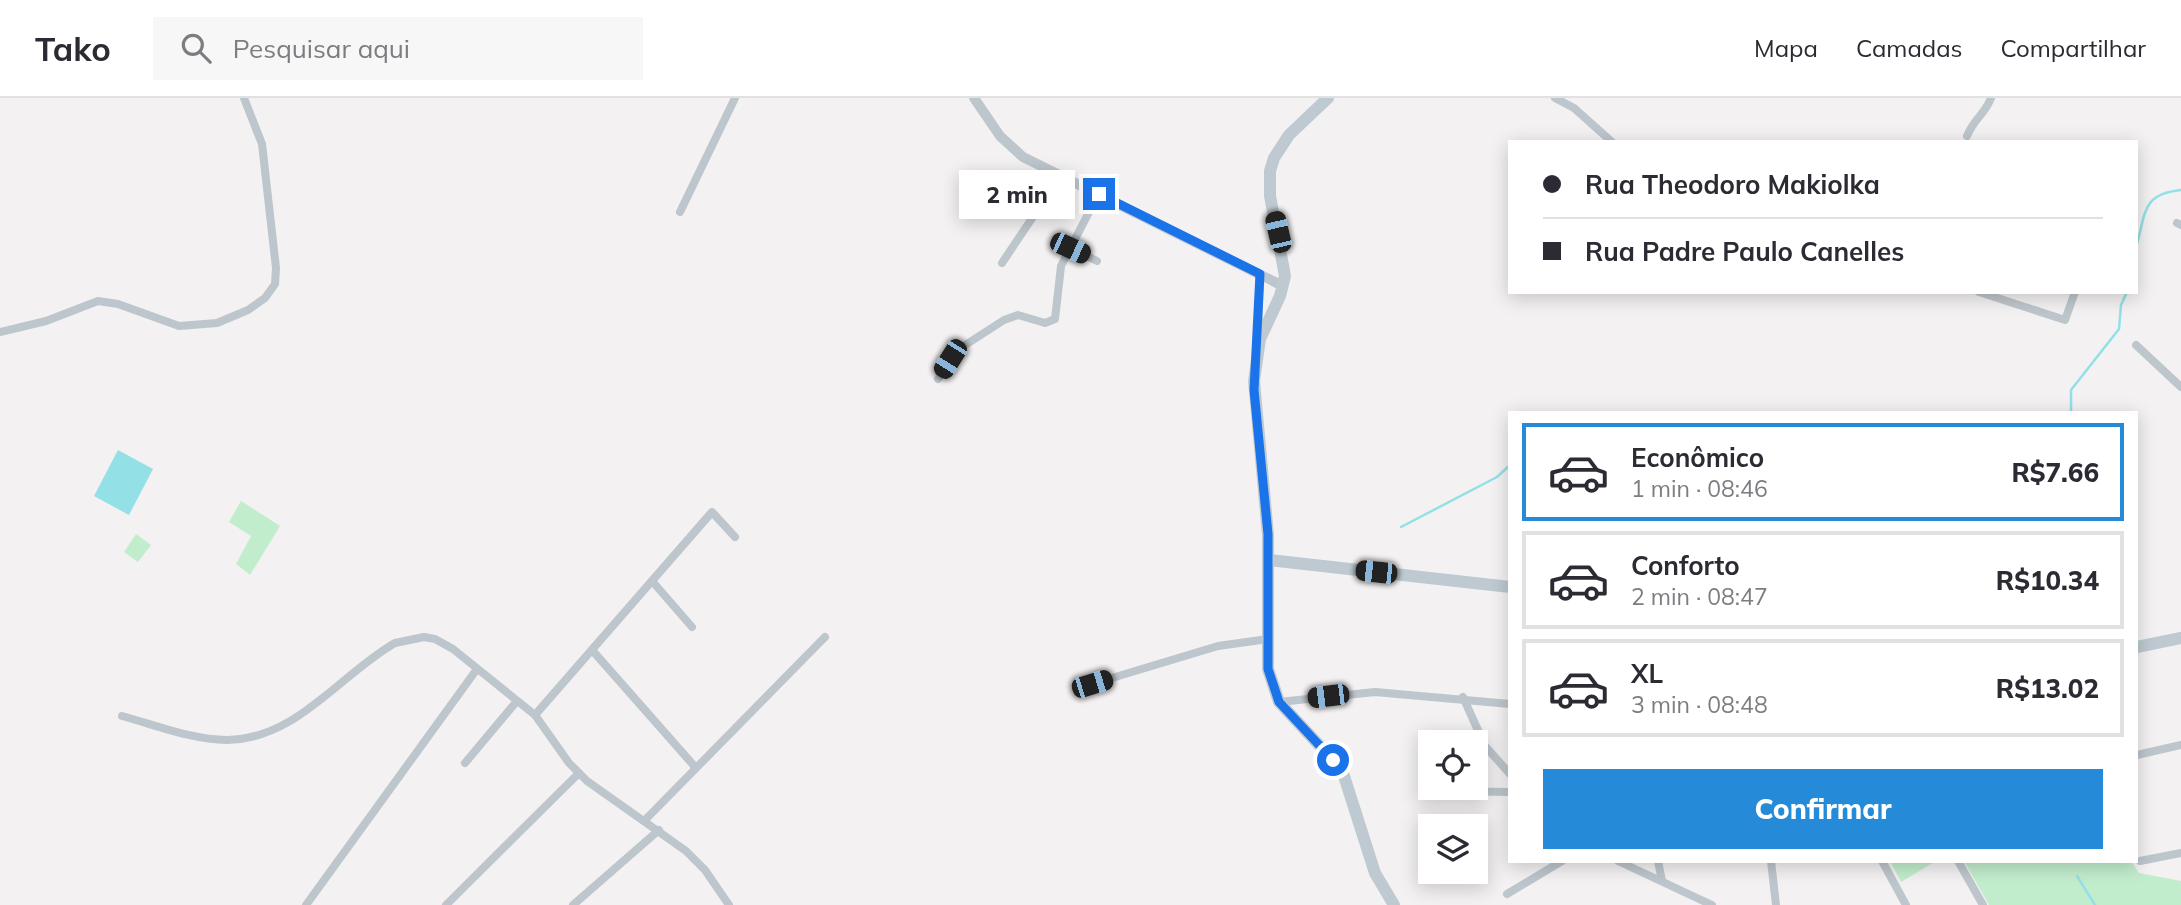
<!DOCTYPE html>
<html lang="pt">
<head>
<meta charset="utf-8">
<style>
	body { margin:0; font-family:Mulish,sans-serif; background:#f7f7f7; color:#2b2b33; height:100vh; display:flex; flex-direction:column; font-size:26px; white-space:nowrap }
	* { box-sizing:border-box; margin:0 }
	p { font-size:23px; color:#7c7c81 }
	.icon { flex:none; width:38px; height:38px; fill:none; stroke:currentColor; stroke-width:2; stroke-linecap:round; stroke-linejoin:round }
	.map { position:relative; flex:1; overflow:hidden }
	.panel { position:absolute; left:1508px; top:313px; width:630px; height:452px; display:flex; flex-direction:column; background:#fff; border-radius:0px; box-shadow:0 4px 18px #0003 }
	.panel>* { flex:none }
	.top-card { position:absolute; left:1508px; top:42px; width:630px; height:154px; border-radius:0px; box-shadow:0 4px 18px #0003; display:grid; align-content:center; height:154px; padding:0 35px; background:#fff }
	.fabs { position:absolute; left:1418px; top:632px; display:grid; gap:14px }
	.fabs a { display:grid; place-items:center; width:70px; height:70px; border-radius:0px; background:#fff; box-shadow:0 4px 18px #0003; font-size:35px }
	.end { position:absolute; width:32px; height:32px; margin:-16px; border:9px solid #1a73e8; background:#fff; box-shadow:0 0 0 4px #fff }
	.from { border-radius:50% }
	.bubble { position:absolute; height:49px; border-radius:0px; background:#fff; box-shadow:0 4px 18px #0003; font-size:23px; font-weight:800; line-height:49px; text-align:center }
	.car { position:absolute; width:21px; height:42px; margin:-21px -10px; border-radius:9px; box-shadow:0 0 5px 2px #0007; background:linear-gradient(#222 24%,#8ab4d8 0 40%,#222 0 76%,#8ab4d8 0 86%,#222 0) }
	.top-card b { display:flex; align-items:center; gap:24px; height:66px; font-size:26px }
	.top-card b+b { border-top:2px solid #e1e1e2 }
	.top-card i { width:18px; height:18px; background:#2b2b33 }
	ul { padding:12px 0 0; list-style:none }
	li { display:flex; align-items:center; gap:21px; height:98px; margin:0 14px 10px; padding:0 21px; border:4px solid #e1e1e2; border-radius:0px }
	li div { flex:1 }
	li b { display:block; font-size:26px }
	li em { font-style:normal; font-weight:800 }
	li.on { border-color:#258ad8 }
	li>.icon { width:63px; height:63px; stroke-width:1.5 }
	.cta { display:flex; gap:14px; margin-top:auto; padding:14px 35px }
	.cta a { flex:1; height:80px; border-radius:0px; background:#258ad8; color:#fff; font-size:28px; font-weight:800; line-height:80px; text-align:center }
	header { display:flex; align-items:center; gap:42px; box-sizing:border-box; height:98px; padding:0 35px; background:#fff; border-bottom:2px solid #e1e1e2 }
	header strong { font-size:33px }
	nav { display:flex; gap:38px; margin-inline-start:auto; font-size:24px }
	.search { width:490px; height:63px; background:#f7f7f7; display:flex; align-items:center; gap:18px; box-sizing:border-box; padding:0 24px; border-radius:0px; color:#7c7c81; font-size:26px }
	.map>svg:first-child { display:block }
	.green { fill:#c2edcd }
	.water { fill:#93e0e7 }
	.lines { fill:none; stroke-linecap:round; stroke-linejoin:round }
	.stream { stroke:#93e0e7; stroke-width:2.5 }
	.minor { stroke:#bdc6cc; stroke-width:8 }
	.tertiary { stroke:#bdc6cc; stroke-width:10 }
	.secondary { stroke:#bec9d1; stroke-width:12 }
	.route { stroke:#1a73e8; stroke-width:9 }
</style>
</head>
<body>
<header>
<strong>Tako</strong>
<div class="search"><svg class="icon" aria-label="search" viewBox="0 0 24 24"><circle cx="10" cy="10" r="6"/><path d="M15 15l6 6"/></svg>Pesquisar aqui</div>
<nav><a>Mapa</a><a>Camadas</a><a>Compartilhar</a></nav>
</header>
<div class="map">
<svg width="2181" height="807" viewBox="0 0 2181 807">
	<rect width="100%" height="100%" fill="#f3f1f1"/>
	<!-- green -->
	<g class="green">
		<path d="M 241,403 L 280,428 L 250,477 L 236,466 L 251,438 L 229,424 Z"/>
		<path d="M 136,436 L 151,447 L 138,464 L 124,454 Z"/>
		<path d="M 1890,763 L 1936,763 L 1901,784 Z"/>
		<path d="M 1964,763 L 2131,763 L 2139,775 L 2181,783 L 2181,807 L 1989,807 Z"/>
	</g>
	<!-- water -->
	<path class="water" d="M 118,352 L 153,371 L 129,417 L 94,398 Z"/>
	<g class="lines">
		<!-- stream -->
		<g class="stream">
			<path d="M 2137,146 C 2146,114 2142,96 2181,92"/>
			<path d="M 2071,315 L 2071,292 L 2119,231 L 2121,207 L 2127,194"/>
			<path d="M 1401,429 L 1497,379 L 1510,367"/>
			<path d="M 2077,778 L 2095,807"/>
		</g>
		<!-- minor -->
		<g class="minor">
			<path d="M 1555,0 L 1574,10 L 1612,44"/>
			<path d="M 1967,38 C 1973,22 1985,16 1991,0"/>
			<path d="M 680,114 L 735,0"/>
			<path d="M 2177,125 L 2181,127"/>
			<path d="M 1070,150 L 1097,163"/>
			<path d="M 1002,165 L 1061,77"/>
			<path d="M 1979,194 L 2065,222 L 2075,194"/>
			<path d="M 0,234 L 46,223 L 98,203 L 118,206 L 179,228 L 217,225 L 248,212 L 265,200 L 275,186 L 276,170 L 262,46 L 244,0"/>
			<path d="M 1258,240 L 1260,176"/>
			<path d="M 2136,247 L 2181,289"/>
			<path d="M 938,281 L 959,251 L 1004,222 L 1018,217 L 1045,225 L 1055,221 L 1061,168 L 1099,95"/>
			<path d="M 652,483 L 692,529"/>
			<path d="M 592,552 L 696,670"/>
			<path d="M 1092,586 L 1218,548 L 1268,541"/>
			<path d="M 1463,599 L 1485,648 L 1510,676"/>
			<path d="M 1279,604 L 1375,594 L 1510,606"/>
			<path d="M 535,617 L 712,414 L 735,439"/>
			<path d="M 122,618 C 155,627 193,642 227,642 C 297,641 339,577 395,545 L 424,539 L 435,541 L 453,551 L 535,617 L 569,665 L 587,683 L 686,753 L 705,772 L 729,807"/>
			<path d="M 2137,657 L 2181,647"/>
			<path d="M 465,665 L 517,603"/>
			<path d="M 1445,693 L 1510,694"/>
			<path d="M 645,722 L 825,539"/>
			<path d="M 1618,763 L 1712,807"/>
			<path d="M 1658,763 L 1662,783"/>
			<path d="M 1771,763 L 1776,807"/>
			<path d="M 1882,763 L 1906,807"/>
			<path d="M 1958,763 L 1983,807"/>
			<path d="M 2140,763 L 2181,755"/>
			<path d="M 1507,796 L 1562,763"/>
			<path d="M 306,807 L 477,571"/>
			<path d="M 446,807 L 579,675"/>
			<path d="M 573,807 L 659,732"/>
		</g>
		<!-- tertiary -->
		<path class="tertiary" d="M 974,0 L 1000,38 L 1023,59 L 1283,188"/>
		<!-- secondary -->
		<g class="secondary">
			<path d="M 1328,0 L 1289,37 L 1274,60 L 1270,73 L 1270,98 L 1285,178 L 1280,198 L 1260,241 L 1254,283 L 1268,437 L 1268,571 L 1279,604 L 1333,662 L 1344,678 L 1375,775 L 1394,807"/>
			<path d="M 1269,462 L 1510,489"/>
			<path d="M 2137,549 L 2181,540"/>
		</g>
	</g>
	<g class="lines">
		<!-- route -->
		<path class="route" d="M 1099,96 L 1260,176 L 1254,292 L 1268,436 L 1268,571 L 1279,604 L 1333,662"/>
	</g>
</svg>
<div class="fabs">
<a><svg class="icon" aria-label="locate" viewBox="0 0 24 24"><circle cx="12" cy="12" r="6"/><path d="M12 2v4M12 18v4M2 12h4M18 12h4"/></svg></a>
<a><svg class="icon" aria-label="layers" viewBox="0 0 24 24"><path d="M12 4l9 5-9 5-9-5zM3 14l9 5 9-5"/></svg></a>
</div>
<i class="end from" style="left:1333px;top:662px"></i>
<i class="end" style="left:1099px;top:96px"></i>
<div class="bubble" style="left:959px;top:72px;width:116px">2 min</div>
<i class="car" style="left:1278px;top:134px;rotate:347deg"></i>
<i class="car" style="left:1070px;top:150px;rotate:115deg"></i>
<i class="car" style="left:950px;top:261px;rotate:212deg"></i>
<i class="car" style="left:1376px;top:474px;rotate:276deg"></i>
<i class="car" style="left:1092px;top:586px;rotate:73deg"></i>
<i class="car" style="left:1328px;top:598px;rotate:263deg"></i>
<div class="top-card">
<b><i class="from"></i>Rua Theodoro Makiolka</b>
<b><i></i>Rua Padre Paulo Canelles</b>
</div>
<section class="panel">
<ul>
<li class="on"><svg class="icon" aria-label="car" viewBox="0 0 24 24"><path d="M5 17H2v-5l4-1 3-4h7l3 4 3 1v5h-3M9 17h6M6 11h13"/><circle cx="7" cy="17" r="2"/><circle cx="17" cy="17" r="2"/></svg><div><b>Econômico</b><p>1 min · 08:46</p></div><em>R$7.66</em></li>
<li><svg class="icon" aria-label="car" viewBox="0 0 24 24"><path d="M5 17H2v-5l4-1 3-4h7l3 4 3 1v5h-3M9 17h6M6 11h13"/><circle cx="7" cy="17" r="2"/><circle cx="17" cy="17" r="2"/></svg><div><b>Conforto</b><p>2 min · 08:47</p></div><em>R$10.34</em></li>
<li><svg class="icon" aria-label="car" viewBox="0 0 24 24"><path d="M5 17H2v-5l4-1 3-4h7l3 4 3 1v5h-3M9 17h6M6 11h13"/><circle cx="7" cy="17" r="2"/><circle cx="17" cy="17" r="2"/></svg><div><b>XL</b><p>3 min · 08:48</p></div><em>R$13.02</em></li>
</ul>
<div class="cta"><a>Confirmar</a></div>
</section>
</div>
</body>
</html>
